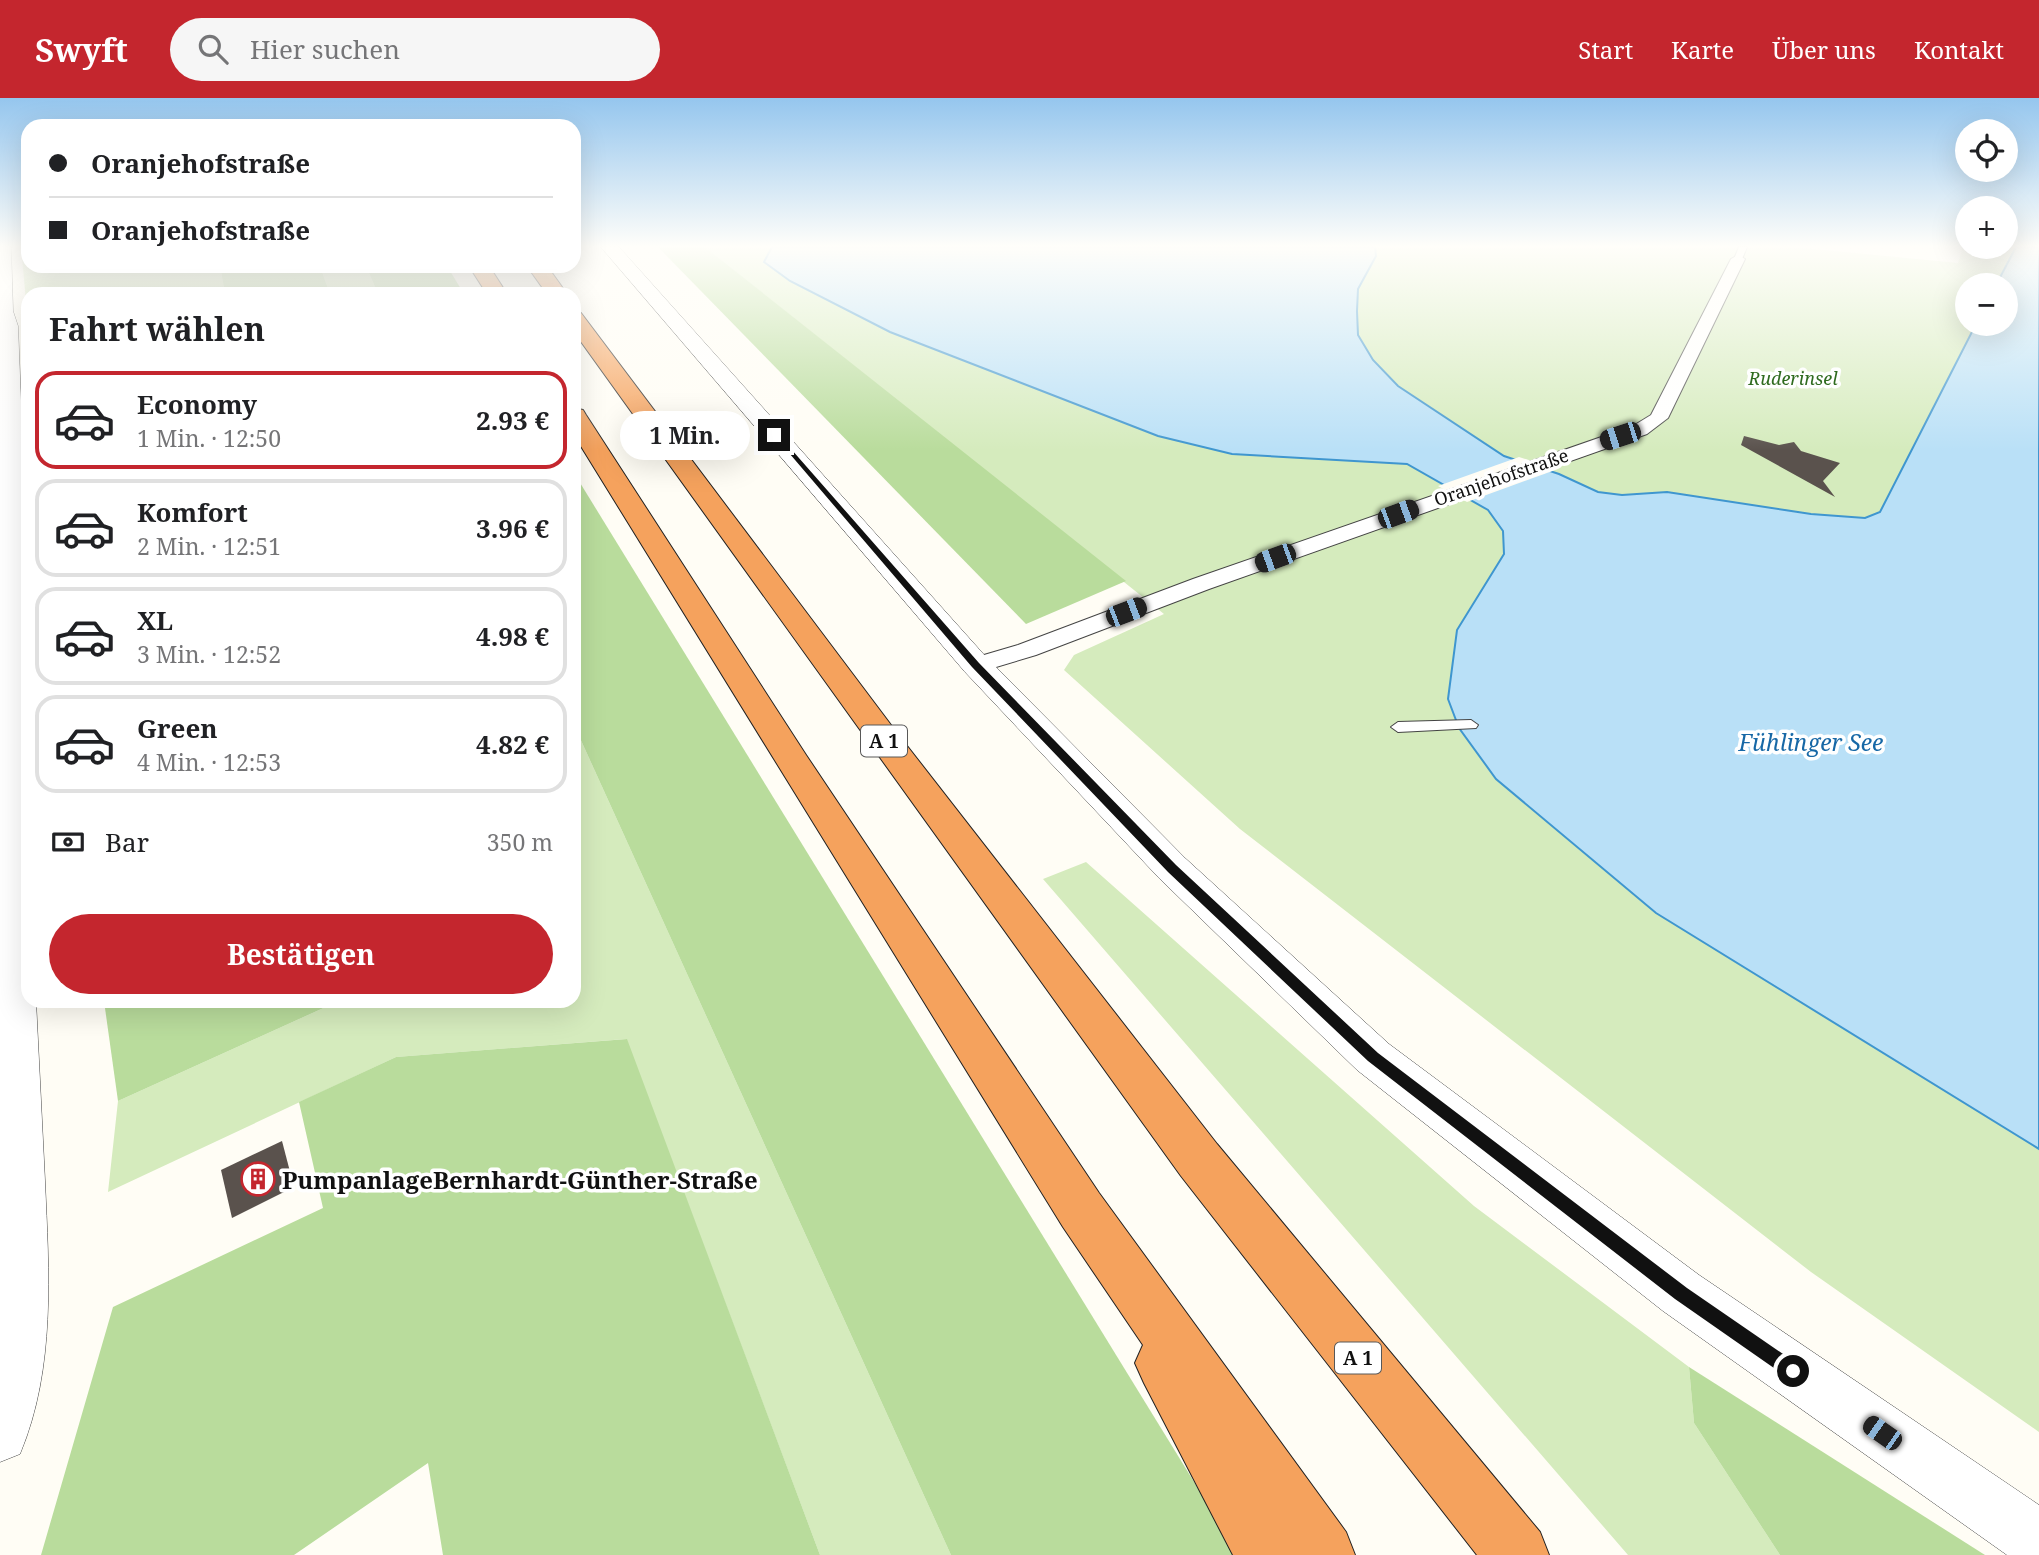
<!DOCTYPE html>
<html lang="de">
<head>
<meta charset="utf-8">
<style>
	body { margin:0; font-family:"Noto Serif",serif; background:#f6f6f6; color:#202124; height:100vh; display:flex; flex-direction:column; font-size:26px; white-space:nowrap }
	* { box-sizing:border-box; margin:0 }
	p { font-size:23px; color:#757577 }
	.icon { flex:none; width:38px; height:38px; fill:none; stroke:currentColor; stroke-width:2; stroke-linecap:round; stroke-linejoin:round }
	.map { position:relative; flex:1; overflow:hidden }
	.side { position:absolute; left:21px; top:189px; width:560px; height:721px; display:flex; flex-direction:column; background:#fff; border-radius:21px; box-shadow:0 7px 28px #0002 }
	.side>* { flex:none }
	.top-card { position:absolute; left:21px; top:21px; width:560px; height:154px; border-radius:21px; box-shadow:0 7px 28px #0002; display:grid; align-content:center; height:154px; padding:0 28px; background:#fff }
	.controls { position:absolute; left:1955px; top:21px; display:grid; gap:14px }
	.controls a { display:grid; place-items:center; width:63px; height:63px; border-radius:50%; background:#fff; box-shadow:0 7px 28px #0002; font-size:35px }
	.end { position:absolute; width:32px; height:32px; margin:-16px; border:9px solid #111; background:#fff; box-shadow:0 0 0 4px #fff }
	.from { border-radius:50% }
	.bubble { position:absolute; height:49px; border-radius:24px; background:#fff; box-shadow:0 7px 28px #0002; font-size:23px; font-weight:700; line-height:49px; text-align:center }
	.car { position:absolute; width:21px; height:42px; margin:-21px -10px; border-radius:9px; box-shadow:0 0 5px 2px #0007; background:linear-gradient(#222 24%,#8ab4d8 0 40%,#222 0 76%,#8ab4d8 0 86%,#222 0) }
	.top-card b { display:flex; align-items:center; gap:24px; height:66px; font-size:26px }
	.top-card b+b { border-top:2px solid #e0e0e0 }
	.top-card i { width:18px; height:18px; background:#202124 }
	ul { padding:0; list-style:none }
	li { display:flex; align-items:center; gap:21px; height:98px; margin:0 14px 10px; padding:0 14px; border:4px solid #e0e0e0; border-radius:21px }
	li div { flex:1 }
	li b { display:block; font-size:26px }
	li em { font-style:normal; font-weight:700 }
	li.active { border-color:#c4262e }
	li>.icon { width:63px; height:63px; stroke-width:1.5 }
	h2 { padding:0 28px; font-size:32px; line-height:84px }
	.pay { display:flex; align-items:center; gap:18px; height:77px; padding:0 28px; font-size:26px }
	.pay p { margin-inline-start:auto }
	.action { display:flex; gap:14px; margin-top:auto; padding:14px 28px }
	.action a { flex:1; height:80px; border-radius:42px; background:#c4262e; color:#fff; font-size:28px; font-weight:700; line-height:80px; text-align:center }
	header { display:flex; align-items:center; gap:42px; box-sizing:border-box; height:98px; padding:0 35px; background:#c4262e; color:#fff }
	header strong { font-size:33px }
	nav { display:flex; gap:38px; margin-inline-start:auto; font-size:24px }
	.search { width:490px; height:63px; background:#f6f6f6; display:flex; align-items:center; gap:18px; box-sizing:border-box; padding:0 24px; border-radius:38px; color:#757577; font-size:26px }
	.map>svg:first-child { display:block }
	.green { fill:#d5ebbd }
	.forest { fill:#b9dc9c }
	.water { fill:#b9e0f7; stroke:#3f96cf; stroke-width:2 }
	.pier { fill:#fffdf5 }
	.building { fill:#5a524d }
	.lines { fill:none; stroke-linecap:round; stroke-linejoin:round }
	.service-casing { stroke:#444; stroke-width:2 }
	.minor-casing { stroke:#444; stroke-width:2 }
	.tertiary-casing { stroke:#444; stroke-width:1 }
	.motorway-casing { stroke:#222; stroke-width:2 }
	.service { fill:#fff; fill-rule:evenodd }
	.minor { fill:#fff; fill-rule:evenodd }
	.tertiary { fill:#fff; fill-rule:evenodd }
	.motorway { fill:#f5a25d; fill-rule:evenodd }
	.route { fill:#111 }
	.labels { text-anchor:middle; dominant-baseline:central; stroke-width:7; stroke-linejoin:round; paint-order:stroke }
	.far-park-label { font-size:18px; font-style:italic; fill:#2f6b1f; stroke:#fff }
	.far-street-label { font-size:18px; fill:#111; stroke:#fff }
	.shield { fill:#fff; stroke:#585858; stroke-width:2 }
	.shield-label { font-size:19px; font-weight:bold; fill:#111 }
	.water-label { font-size:23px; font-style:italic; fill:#1768a6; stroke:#fff }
	.near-poi-label { font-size:24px; font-weight:bold; fill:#111; stroke:#fff; text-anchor:start }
</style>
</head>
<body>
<header>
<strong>Swyft</strong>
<div class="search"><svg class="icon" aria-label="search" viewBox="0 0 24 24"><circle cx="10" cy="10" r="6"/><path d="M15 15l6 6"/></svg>Hier suchen</div>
<nav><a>Start</a><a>Karte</a><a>Über uns</a><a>Kontakt</a></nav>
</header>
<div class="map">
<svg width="2039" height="1457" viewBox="0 0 2039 1457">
	<rect width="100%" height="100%" fill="#fffdf5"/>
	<!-- green -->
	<g class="green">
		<path d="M 21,149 L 28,149 L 28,168 L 220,168 L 225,196 L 28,196 L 28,224 Z"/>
		<path d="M 705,149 L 772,149 L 769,150 L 1232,356 L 1407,366 L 1488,412 L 1503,433 L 1504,456 L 1457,532 L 1496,681 L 1656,815 L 2039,1051 L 2039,1334 L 1811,1174 L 1240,731 L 1064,572 L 1074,557 L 1164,516 Z"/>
		<path d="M 1375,149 L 1793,149 L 1958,165 L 1963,149 L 2016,149 L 1996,187 L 1967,187 L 1967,226 L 1976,226 L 1880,414 L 1865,420 L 1811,416 L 1667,394 L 1622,397 L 1598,394 L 1559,376 L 1504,358 L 1398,288 L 1373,262 L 1358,237 L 1357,213 L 1358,191 L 1376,158 Z"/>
		<path d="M 320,168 L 366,168 L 378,196 L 330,196 Z"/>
		<path d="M 574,627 L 951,1457 L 820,1457 L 626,941 L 396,959 L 108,1094 L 118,1003 L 339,903 L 574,903 Z"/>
		<path d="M 1086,764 L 1474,1108 L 1689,1269 L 1694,1325 L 1780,1457 L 1628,1457 L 1043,781 Z"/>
	</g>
	<!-- forest -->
	<g class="forest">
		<path d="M 658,149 L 705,149 L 1126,483 L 1026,526 Z"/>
		<path d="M 220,168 L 320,168 L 330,196 L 225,196 Z"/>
		<path d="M 366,168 L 447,168 L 464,196 L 378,196 Z"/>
		<path d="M 574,375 L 1239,1457 L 951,1457 L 574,627 Z"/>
		<path d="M 104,903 L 339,903 L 118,1003 Z"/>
		<path d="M 627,941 L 820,1457 L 443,1457 L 428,1365 L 294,1457 L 41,1457 L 113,1209 L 323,1110 L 299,1004 L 396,959 Z"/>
		<path d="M 1689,1269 L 1985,1457 L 1780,1457 L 1694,1325 Z"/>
	</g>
	<!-- water -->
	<path class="water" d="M 772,149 L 1375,149 L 1376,158 L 1358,191 L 1357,213 L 1358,237 L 1373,262 L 1398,288 L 1504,358 L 1559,376 L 1598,394 L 1622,397 L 1667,394 L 1811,416 L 1865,420 L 1880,414 L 1976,226 L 2006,226 L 2006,187 L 1996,187 L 2016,149 L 2039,149 L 2039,1051 L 1656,815 L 1496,681 L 1459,630 L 1448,601 L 1457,532 L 1504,456 L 1503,433 L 1488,412 L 1407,366 L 1232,356 L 1158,338 L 890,234 L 790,183 L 764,164 Z"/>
	<!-- pier -->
	<path class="pier" d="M 1519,359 L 1558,371 L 1467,404 L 1438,388 Z"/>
	<!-- building -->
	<g class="building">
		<path d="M 1744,338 L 1779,347 L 1794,344 L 1801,353 L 1840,365 L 1823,383 L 1835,399 L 1741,347 Z"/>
		<path d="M 282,1043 L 294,1089 L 232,1120 L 221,1072 Z"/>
	</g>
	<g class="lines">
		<defs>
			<g id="service">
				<path d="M 1739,149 L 1747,149 L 1742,161 L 1738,163 L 1734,161 Z"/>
				<path d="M 1471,622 L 1478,627 L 1476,630 L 1398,634 L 1391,629 L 1398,624 Z"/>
			</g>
			<path id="minor" d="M 1738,157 L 1745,161 L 1668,320 L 1647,336 L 1209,491 L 1036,557 L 976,575 L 967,572 L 963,567 L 967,562 L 1018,547 L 1193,481 L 1633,328 L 1651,317 L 1731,161 Z"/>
			<g id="tertiary">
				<path d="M 0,149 L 11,149 L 13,213 L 18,228 L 28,476 L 28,598 L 24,630 L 28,723 L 28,903 L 36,903 C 39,963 42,1023 45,1083 C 49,1174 56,1270 20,1356 L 0,1364 Z"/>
				<path d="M 601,149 L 619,149 L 987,560 L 1185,760 L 1389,946 L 1699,1177 L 2039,1407 L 2039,1457 L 2007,1457 L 1663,1213 L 1357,972 L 1159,780 L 965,574 Z"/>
			</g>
			<g id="motorway">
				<path d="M 469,168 L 489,168 L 507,196 L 487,196 Z"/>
				<path d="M 527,168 L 547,168 L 567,196 L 547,196 Z"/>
				<path d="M 574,213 L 581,215 L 897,635 L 1217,1046 L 1540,1434 L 1549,1457 L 1477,1457 L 1181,1078 L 574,234 Z"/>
				<path d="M 574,310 L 583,312 L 586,317 L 806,657 L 1099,1095 L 1346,1434 L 1355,1457 L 1233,1457 L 1144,1285 L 1135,1265 L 1143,1247 L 1063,1129 L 574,337 Z"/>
			</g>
		</defs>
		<!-- service casing -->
		<use href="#service" class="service-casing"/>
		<!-- minor casing -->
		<use href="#minor" class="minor-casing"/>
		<!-- tertiary casing -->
		<use href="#tertiary" class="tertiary-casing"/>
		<!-- motorway casing -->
		<use href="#motorway" class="motorway-casing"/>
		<!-- service -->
		<use href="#service" class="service"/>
		<!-- minor -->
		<use href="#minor" class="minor"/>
		<!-- tertiary -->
		<use href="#tertiary" class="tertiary"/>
		<!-- motorway -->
		<use href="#motorway" class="motorway"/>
	</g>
	<!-- sky -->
	<linearGradient id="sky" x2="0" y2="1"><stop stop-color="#95c6ee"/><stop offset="0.42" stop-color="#fffefa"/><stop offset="1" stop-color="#fffefa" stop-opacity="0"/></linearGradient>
	<rect width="2039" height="353" fill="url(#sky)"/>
	<!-- route -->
	<path class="route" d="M 772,335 L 777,335 L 979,565 L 1176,767 L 1378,955 L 1687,1190 L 1799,1267 L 1801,1273 L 1799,1279 L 1793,1281 L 1787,1279 L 1675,1201 L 1368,963 L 1168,774 L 972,569 Z"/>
	<!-- icons -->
	<defs>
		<symbol id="building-ring" viewBox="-11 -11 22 22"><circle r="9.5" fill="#fff" stroke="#c4262e" stroke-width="1.5"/><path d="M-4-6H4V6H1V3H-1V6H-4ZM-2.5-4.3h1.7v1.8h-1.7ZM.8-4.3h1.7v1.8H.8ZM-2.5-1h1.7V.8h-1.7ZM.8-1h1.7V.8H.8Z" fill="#c4262e"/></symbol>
	</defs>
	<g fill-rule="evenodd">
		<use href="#building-ring" x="239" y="1062" width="38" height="38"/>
	</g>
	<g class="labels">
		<!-- far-park labels -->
		<g class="far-park-label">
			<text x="1793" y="280">Ruderinsel</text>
		</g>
		<!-- far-street labels -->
		<g class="far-street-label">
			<text transform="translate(1501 379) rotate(-19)">Oranjehofstraße</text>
		</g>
		<!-- shield labels -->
		<g class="shield">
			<rect x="861" y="627.5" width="46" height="31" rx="5"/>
			<rect x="1335" y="1244.5" width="46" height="31" rx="5"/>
		</g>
		<g class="shield-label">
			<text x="884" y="643">A 1</text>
			<text x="1358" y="1260">A 1</text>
		</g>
		<!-- water labels -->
		<g class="water-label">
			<text x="1811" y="644">Fühlinger See</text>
		</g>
		<!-- near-poi labels -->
		<g class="near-poi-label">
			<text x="282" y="1081">PumpanlageBernhardt-Günther-Straße</text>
		</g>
	</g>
</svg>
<div class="controls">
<a><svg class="icon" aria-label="locate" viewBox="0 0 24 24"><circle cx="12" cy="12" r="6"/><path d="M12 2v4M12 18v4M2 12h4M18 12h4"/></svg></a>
<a>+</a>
<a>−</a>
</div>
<i class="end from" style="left:1793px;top:1273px"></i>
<i class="end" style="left:774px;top:337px"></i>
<div class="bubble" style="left:620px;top:313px;width:130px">1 Min.</div>
<i class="car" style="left:1620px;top:338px;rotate:252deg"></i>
<i class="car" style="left:1398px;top:416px;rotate:70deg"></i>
<i class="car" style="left:1275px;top:460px;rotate:250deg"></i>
<i class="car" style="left:1126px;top:514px;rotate:69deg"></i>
<i class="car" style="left:1882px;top:1335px;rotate:305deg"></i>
<div class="top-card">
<b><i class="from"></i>Oranjehofstraße</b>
<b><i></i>Oranjehofstraße</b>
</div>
<section class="side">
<h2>Fahrt wählen</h2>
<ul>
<li class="active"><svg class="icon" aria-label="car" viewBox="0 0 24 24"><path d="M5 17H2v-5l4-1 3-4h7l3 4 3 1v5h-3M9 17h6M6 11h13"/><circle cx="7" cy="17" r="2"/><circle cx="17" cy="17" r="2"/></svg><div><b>Economy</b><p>1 Min. · 12:50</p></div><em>2.93 €</em></li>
<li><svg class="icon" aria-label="car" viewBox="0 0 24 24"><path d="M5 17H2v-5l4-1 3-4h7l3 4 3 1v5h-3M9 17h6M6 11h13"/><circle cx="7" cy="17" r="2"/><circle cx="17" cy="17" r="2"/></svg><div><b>Komfort</b><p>2 Min. · 12:51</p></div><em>3.96 €</em></li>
<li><svg class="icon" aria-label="car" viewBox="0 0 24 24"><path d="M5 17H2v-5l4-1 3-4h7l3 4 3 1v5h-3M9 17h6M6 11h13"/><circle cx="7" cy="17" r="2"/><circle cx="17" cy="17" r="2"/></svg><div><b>XL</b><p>3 Min. · 12:52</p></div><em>4.98 €</em></li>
<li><svg class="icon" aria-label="car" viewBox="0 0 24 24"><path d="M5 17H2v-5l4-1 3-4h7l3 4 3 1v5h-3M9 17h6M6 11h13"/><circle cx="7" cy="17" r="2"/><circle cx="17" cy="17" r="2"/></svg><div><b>Green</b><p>4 Min. · 12:53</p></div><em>4.82 €</em></li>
</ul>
<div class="pay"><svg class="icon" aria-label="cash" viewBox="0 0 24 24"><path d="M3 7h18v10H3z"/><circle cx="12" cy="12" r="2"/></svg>Bar<p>350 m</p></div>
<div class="action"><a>Bestätigen</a></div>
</section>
</div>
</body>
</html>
